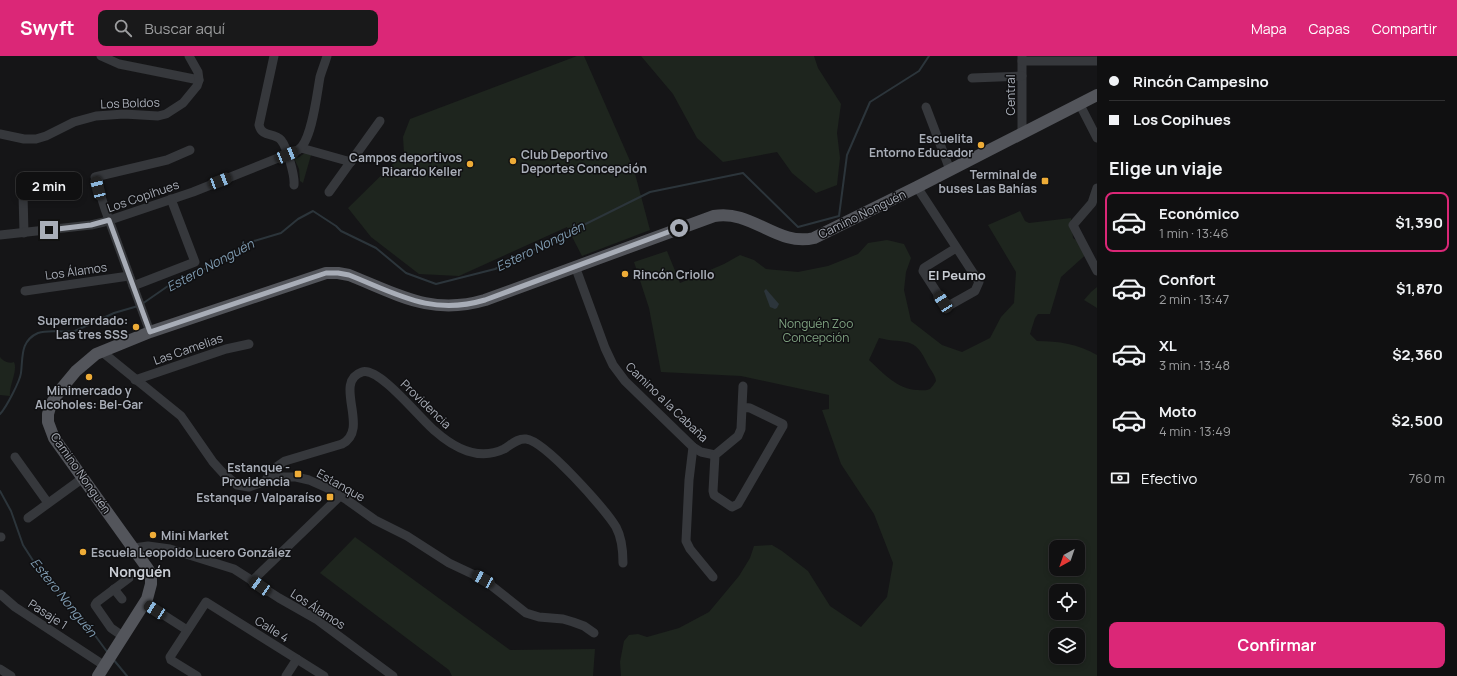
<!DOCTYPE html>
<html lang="es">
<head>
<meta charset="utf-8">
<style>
	body { margin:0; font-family:Manrope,sans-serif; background:#19191a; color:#f1f3f6; height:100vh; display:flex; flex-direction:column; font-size:15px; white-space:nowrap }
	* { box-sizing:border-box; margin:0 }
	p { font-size:13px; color:#9c9d9f }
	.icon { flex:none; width:22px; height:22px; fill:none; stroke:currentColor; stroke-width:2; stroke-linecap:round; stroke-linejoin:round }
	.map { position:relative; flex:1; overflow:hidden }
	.sheet { display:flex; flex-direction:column; background:#101011; width:360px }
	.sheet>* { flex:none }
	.hud { display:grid; align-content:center; height:88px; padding:0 12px; background:#101011 }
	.needle { width:26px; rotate:220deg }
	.tools { position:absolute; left:1049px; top:484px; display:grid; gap:8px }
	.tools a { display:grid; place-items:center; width:36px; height:36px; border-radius:8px; background:#101011; box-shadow:0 2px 6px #0003,0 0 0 1px #303031; font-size:20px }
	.end { position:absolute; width:18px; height:18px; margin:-9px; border:5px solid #a8adb7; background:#111; box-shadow:0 0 0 2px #111 }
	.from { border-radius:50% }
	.bubble { position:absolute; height:28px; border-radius:8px; background:#101011; box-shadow:0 2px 6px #0003,0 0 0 1px #303031; font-size:13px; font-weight:700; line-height:28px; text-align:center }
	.car { position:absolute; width:12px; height:24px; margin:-12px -6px; border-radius:5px; box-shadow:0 0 3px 1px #0007; background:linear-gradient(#222 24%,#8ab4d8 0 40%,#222 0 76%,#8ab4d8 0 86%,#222 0) }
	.hud b { display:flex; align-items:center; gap:14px; height:38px; font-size:15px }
	.hud b+b { border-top:1px solid #303031 }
	.hud i { width:10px; height:10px; background:#f1f3f6 }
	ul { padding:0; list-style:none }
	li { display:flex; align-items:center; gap:12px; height:60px; margin:0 8px 6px; padding:0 4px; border:2px solid transparent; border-radius:8px }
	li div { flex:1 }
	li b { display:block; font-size:15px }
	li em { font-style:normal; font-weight:700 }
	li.current { border-color:#db2777 }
	li>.icon { width:36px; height:36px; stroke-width:1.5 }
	h2 { padding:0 12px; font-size:18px; line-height:48px }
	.pay { display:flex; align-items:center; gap:10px; height:44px; padding:0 12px; font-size:15px }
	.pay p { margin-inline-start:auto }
	.primary-button { display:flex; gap:8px; margin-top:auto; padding:8px 12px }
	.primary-button a { flex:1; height:46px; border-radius:8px; background:#db2777; color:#fff; font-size:16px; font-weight:700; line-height:46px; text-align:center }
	header { display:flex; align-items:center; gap:24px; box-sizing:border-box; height:56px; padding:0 20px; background:#db2777; color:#fff }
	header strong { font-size:19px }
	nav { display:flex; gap:22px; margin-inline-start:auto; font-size:14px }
	.search { width:280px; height:36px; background:#19191a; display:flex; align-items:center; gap:10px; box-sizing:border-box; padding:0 14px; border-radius:8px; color:#9c9d9f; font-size:15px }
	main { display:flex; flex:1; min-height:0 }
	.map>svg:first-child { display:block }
	.green { fill:#1e251e; fill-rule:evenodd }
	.water { fill:#2c353b }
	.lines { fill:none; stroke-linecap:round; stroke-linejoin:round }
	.stream { stroke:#2c353b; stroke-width:2 }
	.minor { stroke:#36383c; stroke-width:9 }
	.major { stroke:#53555b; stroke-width:12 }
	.route { stroke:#a8adb7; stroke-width:5 }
	.poi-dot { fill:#eeac37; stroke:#101012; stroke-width:1.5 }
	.labels { text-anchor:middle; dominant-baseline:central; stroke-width:3; stroke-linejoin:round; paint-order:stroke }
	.street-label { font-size:12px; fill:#a8adb7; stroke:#101012 }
	.poi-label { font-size:12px; font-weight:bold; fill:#a8adb7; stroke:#101012; text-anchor:end }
	.park-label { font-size:12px; fill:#7fa280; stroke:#101012 }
	.water-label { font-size:13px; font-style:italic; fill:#7f9bb1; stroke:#101012 }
	.neighbourhood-label { font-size:13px; font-weight:bold; fill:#c8ccd3; stroke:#101012 }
	.quarter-label { font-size:14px; font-weight:bold; fill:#c8ccd3; stroke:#101012 }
</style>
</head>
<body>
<header>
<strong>Swyft</strong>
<div class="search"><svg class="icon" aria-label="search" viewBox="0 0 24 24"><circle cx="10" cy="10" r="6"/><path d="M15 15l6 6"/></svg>Buscar aquí</div>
<nav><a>Mapa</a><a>Capas</a><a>Compartir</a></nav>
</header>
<main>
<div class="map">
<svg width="1097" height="620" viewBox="0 0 1097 620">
	<rect width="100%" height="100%" fill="#151517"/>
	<!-- green -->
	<g class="green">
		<path d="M 577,0 L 584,0 L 634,114 L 650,174 L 582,200 L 567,171 L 459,220 L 419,218 L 371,181 L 348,152 L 404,97 L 403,81 L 410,63 Z"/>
		<path d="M 641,0 L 814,0 L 818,12 L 841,48 L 837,77 L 840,102 L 837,129 L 816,137 L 792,117 L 777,96 L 723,106 L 697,82 L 673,38 Z"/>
		<path d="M 305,97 L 311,99 L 303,127 L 300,125 L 299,113 L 294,102 L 299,101 Z"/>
		<path d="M 1020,155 L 1025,165 L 1029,167 L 1071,162 L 1073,182 L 1091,194 L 1061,221 L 1050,258 L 1038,258 L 1035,262 L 1030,278 L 1037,285 C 1059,285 1078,288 1097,299 L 1097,620 L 621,620 L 620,606 L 624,585 L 629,579 L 638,578 L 647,581 L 679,572 L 709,556 L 739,520 L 750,502 L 754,490 L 772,489 L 782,495 L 808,515 L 830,550 L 861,571 L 887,541 L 893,507 L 874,458 L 841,408 L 822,354 L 829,353 L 829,339 L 741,320 L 661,316 L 649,252 L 634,206 L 667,195 L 680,227 L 724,208 L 740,199 L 754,204 L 766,213 L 798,216 L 828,210 L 858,198 L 868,187 L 887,184 L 904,188 L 911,202 L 906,216 L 904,234 L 911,265 L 942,289 L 962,296 L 990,282 L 1001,261 L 1014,247 L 1016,216 L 988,169 ZM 879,282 C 906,289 914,278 928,309 C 931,315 935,318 936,325 C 934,328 932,331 930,333 C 926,335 922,334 917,334 C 897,333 883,317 869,304 ZM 1056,491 L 1078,491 L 1078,513 L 1056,513 ZM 1056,535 L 1078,535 L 1078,557 L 1056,557 ZM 1056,579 L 1078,579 L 1078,601 L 1056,601 Z"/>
		<path d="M 1097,231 L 1097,252 L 1084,244 L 1091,236 Z"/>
		<path d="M 0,301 C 3,305 9,308 14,306 C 18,315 9,329 10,340 L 0,339 Z"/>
		<path d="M 355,481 L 510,594 L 595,593 L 593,620 L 452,620 L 449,614 L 320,517 Z"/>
	</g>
	<!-- water -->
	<path class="water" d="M 766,233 L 779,248 L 777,252 L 775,253 L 770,251 L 764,235 Z"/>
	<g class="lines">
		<!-- stream -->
		<g class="stream">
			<path d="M 142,248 L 168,230 L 226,203 L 254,185 L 281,177 L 298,163 L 313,155 L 336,170 L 341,175 L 376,192 L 406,217 L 436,228 L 495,213 L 650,136 L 743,117 L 798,171 L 839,160 L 847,99 L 870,46 L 919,15 L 929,0"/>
			<path d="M 0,358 C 6,352 20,325 21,317 C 23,301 20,285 38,277 C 50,273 64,277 75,275 L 114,257 L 138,250"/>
			<path d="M 0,435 L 11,455 L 23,489 L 41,517 L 71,547 L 108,597"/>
			<path d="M 113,603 L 127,620"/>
		</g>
		<!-- minor -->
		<g class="minor">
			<path d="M 101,0 L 119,8 L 199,24"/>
			<path d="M 274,0 L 259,69 C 262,82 274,76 281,84 C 287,91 295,120 294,129"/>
			<path d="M 1022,0 L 1022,77"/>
			<path d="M 1022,5 L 1097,5"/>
			<path d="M 972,22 L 1022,20"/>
			<path d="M 1080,49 L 1097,82"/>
			<path d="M 926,51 L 950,114"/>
			<path d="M 0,78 L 24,83 L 36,83 L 46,80 L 74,66 L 96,60 L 124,58 L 158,60 L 166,58 L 183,47 L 197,30 L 199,24 L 198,16 L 189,0"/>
			<path d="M 301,92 L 351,106"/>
			<path d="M 917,131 L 979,226 L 975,235 L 950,249 L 943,246 L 923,215 L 924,212 L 927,210 L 956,192"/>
			<path d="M 1097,132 L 1092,147 L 1073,169 L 1097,215"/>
			<path d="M 329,136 L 380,65"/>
			<path d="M 23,138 L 24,177"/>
			<path d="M 0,179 L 91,169 L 104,166 L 193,136 L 298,94 C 312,86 317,37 320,21 C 322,14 325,7 327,0"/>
			<path d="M 575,210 L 605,292 L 613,309 L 625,325 L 693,391 L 701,396 L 715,399"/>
			<path d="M 133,230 L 195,206 L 171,143"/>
			<path d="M 25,235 L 129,220"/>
			<path d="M 150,276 L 105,153 L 95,121 L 167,104 L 190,94"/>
			<path d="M 101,295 L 181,360 L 213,406 L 223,417 L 237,429 L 249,431 L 271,423 L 284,421 L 296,421 L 309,424 L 327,432 L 347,444 L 375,464 L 407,480 L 449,507 L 483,523 L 526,557 L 539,561 L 563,563 L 573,566 L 584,570 L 594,577"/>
			<path d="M 135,324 L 226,293 L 249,288"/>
			<path d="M 742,351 L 750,352 L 783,368 L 783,370 L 738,448 L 732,451 L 714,439 L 713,435 L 715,399 L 738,380 L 741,373 L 743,330"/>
			<path d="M 693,391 L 689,424 L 686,485 L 690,493 L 713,521"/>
			<path d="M 15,401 L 48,447"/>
			<path d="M 265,425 L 275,412 L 285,405 L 342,388 C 371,373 332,326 362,316 C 379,310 421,364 435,375 C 454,392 479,405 504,393 C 511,389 517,382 526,383 C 545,385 605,453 616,471 C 622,482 623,494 623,507"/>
			<path d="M 28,462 L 83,422"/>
			<path d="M 0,481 L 1,481"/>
			<path d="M 134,492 L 148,490 L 170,493 L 234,513 L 279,542 L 316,563 L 393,620"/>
			<path d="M 252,525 L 340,440"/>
			<path d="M 114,533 L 122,543"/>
			<path d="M 0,538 L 15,551 L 105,610"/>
			<path d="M 145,547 L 187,574"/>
			<path d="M 124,581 L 111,572 L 95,549 L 97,546 L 129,522"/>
			<path d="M 0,613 L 11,620"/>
			<path d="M 197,620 L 171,604 L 170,601 L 206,546 L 324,620"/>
			<path d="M 286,620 L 297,603"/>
		</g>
		<!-- major -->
		<path class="major" d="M 98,620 L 147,543 L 151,528 L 151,519 L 148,513 L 54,382 L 48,366 L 48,358 L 51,348 L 61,333 L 76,315 L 96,298 L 150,276 L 326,217 L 338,217 L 349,219 C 397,238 431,260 485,244 L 714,160 C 752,153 777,191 814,182 L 917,131 L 1097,39"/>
	</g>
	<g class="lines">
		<!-- route -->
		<path class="route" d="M 49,174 L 91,169 L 109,164 L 150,276 L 326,217 L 338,217 L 349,219 C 397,238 431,260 485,244 L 679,172"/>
	</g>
	<!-- markers -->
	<g class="poi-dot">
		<circle cx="981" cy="89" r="4"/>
		<circle cx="513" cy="105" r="4"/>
		<circle cx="470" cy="108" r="4"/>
		<rect x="1041" y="121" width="8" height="8" rx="2"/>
		<circle cx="625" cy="218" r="4"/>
		<circle cx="136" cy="271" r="4"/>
		<circle cx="89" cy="321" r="4"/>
		<rect x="294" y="414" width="8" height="8" rx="2"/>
		<rect x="326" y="437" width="8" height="8" rx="2"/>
		<circle cx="153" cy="479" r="4"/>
		<circle cx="83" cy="496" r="4"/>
	</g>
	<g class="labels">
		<!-- street labels -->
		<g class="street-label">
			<text transform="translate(1010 39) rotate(-90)">Central</text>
			<text transform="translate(130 47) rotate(-2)">Los Boldos</text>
			<text transform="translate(143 140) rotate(-19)">Los Copihues</text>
			<text transform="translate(862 158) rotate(-26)">Camino Nonguén</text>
			<text transform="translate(76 215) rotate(-8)">Los Álamos</text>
			<text transform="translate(188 293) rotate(-19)">Las Camelias</text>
			<text transform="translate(667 346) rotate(44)">Camino a la Cabaña</text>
			<text transform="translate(426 348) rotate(44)">Providencia</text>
			<text transform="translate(81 417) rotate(55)">Camino Nonguén</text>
			<text transform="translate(341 429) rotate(29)">Estanque</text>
			<text transform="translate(318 553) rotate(33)">Los Álamos</text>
			<text transform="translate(48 558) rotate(33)">Pasaje 1</text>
			<text transform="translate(272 573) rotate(32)">Calle 4</text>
		</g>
		<!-- poi labels -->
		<g class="poi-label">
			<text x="973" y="82">Escuelita<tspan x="973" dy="14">Entorno Educador</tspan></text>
			<text x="521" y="98" text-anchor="start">Club Deportivo<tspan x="521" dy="14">Deportes Concepción</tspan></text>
			<text x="462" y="101">Campos deportivos<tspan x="462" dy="14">Ricardo Keller</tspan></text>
			<text x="1037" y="118">Terminal de<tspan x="1037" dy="14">buses Las Bahías</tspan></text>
			<text x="633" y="218" text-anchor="start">Rincón Criollo</text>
			<text x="128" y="264">Supermerdado:<tspan x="128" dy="14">Las tres SSS</tspan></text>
			<text x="89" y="334" text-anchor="middle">Minimercado y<tspan x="89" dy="14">Alcoholes: Bel-Gar</tspan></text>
			<text x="290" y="411">Estanque -<tspan x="290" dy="14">Providencia</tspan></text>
			<text x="322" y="441">Estanque / Valparaíso</text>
			<text x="161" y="479" text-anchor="start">Mini Market</text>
			<text x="91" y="496" text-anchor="start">Escuela Leopoldo Lucero González</text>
		</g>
		<!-- park labels -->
		<g class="park-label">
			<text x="816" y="267">Nonguén Zoo<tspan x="816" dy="14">Concepción</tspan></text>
		</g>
		<!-- water labels -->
		<g class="water-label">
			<text transform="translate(540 190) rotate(-26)">Estero Nonguén</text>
			<text transform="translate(210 209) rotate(-28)">Estero Nonguén</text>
			<text transform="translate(64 541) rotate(51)">Estero Nonguén</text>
		</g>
		<!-- neighbourhood labels -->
		<g class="neighbourhood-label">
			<text x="957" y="219">El Peumo</text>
		</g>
		<!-- quarter labels -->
		<g class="quarter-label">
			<text x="140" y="515">Nonguén</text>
		</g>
	</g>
</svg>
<div class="tools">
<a><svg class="needle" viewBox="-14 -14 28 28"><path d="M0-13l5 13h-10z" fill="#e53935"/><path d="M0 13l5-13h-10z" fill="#9c9d9f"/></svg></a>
<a><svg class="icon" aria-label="locate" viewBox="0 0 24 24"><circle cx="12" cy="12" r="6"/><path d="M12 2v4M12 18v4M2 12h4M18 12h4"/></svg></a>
<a><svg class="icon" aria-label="layers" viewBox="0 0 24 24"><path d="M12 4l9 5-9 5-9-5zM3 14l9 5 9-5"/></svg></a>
</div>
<i class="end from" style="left:679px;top:172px"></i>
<i class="end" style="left:49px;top:174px"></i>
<div class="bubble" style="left:16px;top:116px;width:66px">2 min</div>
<i class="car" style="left:287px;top:99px;rotate:68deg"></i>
<i class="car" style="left:220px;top:125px;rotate:69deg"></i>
<i class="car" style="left:98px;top:132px;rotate:346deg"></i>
<i class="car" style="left:943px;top:246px;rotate:327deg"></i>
<i class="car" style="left:483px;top:523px;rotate:299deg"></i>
<i class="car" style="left:260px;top:530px;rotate:305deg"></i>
<i class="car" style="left:155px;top:554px;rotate:303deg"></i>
</div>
<section class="sheet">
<div class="hud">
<b><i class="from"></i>Rincón Campesino</b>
<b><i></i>Los Copihues</b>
</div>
<h2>Elige un viaje</h2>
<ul>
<li class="current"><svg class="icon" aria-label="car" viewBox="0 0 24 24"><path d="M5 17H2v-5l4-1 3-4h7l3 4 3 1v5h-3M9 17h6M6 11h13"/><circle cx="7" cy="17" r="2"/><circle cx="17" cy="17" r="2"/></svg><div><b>Económico</b><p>1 min · 13:46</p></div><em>$1,390</em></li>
<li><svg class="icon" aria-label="car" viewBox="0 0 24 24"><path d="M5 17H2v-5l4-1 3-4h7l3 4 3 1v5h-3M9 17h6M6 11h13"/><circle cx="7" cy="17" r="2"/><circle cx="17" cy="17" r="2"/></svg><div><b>Confort</b><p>2 min · 13:47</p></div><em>$1,870</em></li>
<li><svg class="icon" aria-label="car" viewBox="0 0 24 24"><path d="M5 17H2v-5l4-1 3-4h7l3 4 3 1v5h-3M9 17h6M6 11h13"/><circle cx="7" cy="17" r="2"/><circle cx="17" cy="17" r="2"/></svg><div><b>XL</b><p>3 min · 13:48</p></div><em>$2,360</em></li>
<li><svg class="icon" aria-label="car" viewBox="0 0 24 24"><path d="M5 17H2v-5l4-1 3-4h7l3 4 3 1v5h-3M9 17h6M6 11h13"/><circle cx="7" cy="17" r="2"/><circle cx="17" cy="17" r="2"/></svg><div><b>Moto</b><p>4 min · 13:49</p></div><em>$2,500</em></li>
</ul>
<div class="pay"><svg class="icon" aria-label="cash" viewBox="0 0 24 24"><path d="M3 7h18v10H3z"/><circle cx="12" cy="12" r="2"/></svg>Efectivo<p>760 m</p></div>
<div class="primary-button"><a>Confirmar</a></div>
</section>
</main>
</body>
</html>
